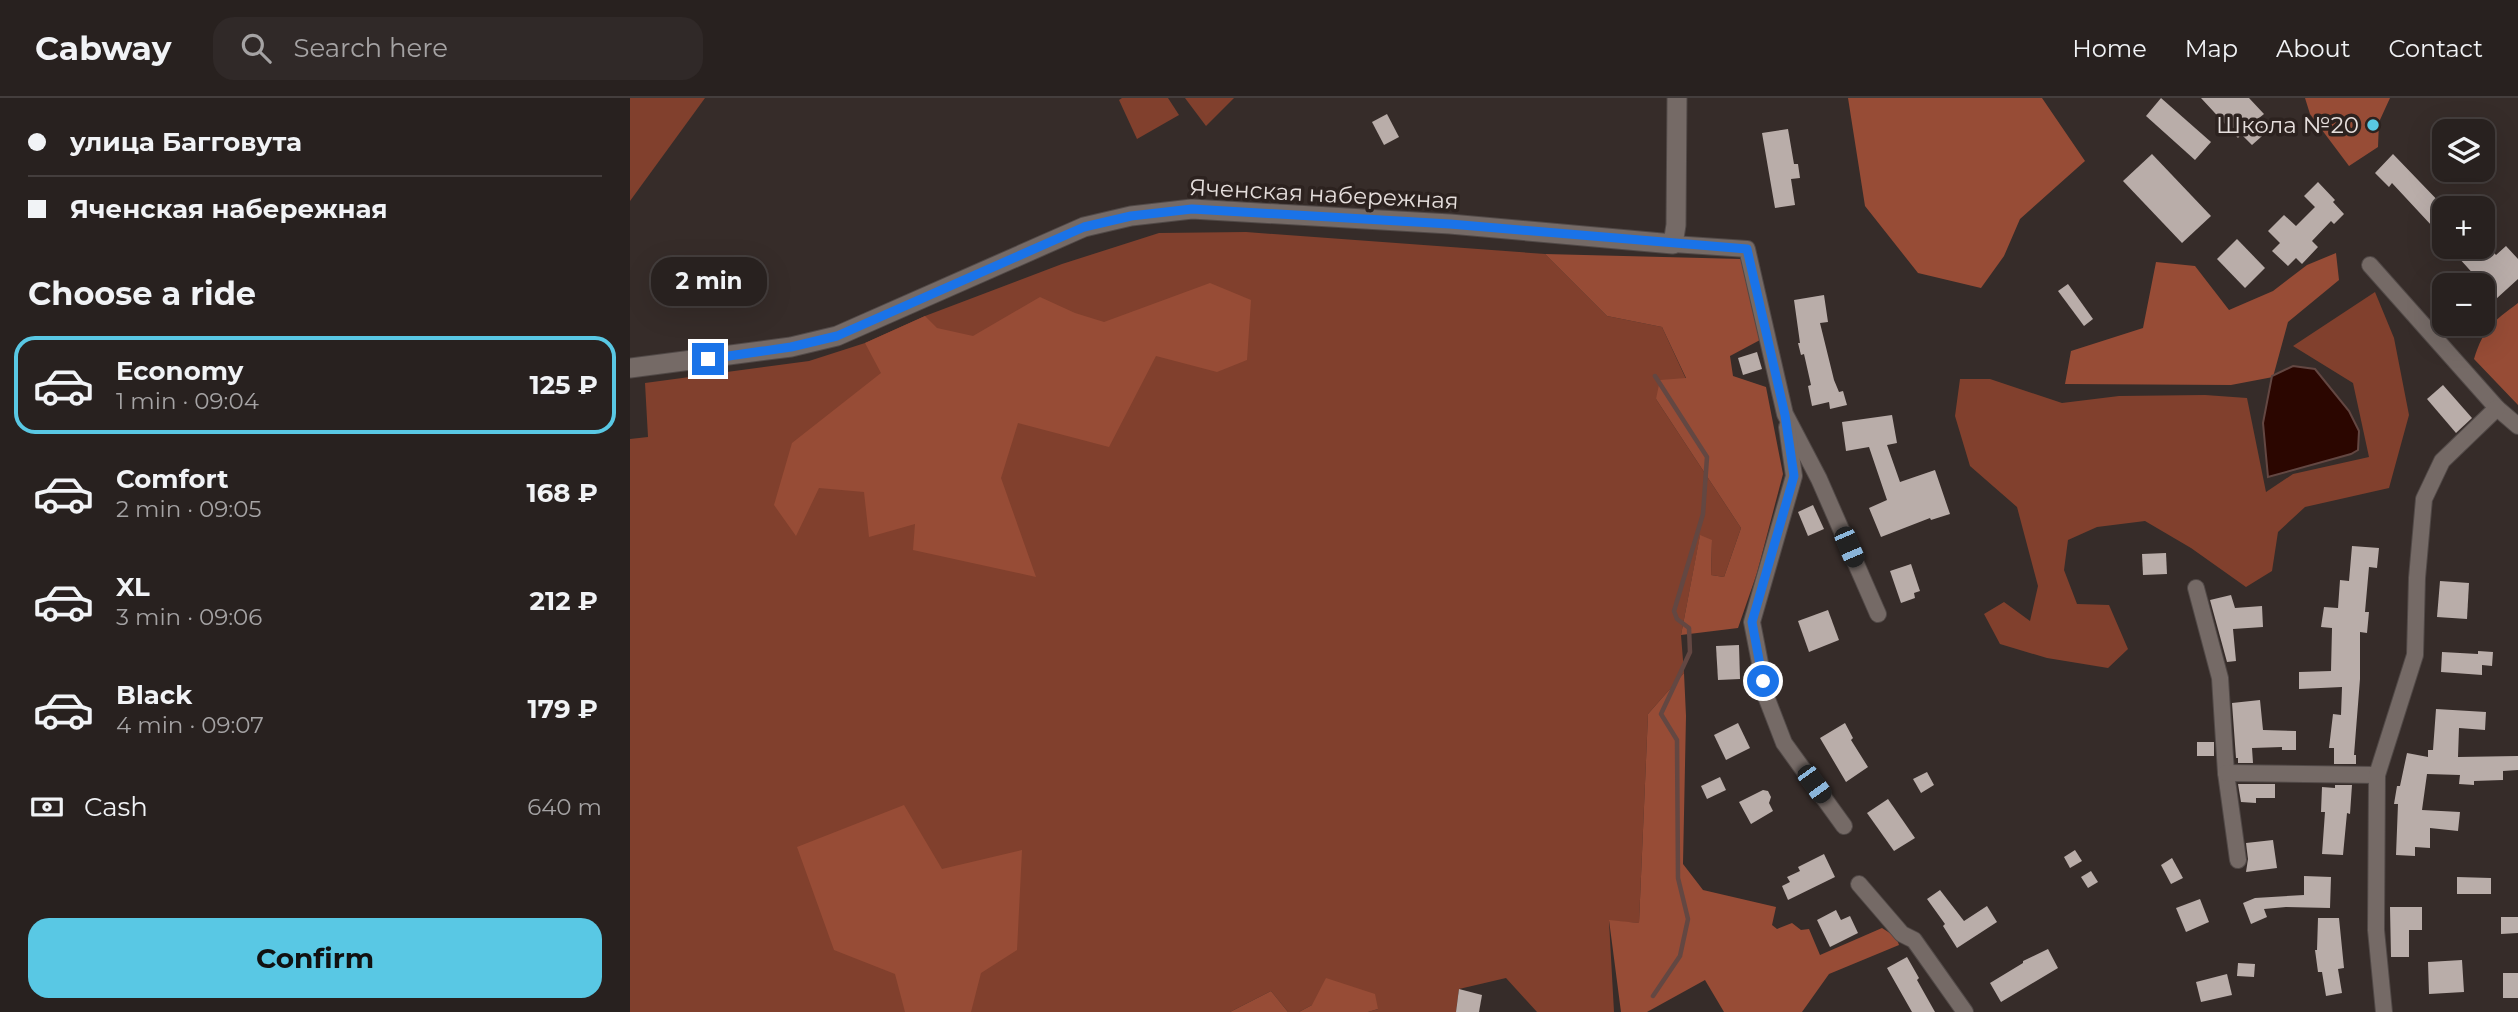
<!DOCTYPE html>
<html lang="en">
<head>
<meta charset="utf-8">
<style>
	body { margin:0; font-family:Montserrat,sans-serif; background:#302928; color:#f1f3f6; height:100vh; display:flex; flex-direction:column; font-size:26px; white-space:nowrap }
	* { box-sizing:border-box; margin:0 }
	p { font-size:23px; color:#a5a3a4 }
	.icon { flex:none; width:38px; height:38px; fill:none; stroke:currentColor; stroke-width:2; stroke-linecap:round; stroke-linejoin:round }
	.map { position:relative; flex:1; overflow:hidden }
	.details { display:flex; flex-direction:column; background:#28211f; width:630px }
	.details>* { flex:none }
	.guide { display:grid; align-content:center; height:154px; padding:0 28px; background:#28211f }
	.fabs { position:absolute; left:1802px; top:21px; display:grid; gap:14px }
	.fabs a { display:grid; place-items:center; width:63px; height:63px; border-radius:14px; background:#28211f; box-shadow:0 7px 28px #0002,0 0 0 2px #443e3d; font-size:35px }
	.end { position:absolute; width:32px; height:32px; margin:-16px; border:9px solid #1a73e8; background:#fff; box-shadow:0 0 0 4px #fff }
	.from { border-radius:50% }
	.bubble { position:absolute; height:49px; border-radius:21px; background:#28211f; box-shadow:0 7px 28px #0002,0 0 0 2px #443e3d; font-size:23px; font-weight:700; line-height:49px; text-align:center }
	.car { position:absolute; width:21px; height:42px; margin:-21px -10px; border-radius:9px; box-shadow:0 0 5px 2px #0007; background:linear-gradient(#222 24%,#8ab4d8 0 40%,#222 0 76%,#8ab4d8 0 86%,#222 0) }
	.guide b { display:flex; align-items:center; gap:24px; height:66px; font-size:26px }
	.guide b+b { border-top:2px solid #443e3d }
	.guide i { width:18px; height:18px; background:#f1f3f6 }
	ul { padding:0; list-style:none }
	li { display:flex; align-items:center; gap:21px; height:98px; margin:0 14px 10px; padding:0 14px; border:4px solid transparent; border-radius:21px }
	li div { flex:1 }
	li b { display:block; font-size:26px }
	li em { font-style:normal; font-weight:700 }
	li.current { border-color:#59c8e4 }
	li>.icon { width:63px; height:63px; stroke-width:1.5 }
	h2 { padding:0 28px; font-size:32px; line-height:84px }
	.pay { display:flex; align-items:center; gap:18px; height:77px; padding:0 28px; font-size:26px }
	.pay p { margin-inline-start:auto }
	.action { display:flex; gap:14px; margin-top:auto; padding:14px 28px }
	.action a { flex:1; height:80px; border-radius:21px; background:#59c8e4; color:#111; font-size:28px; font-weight:700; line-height:80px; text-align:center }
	header { display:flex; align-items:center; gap:42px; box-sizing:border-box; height:98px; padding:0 35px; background:#28211f; border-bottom:2px solid #443e3d }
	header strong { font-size:33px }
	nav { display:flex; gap:38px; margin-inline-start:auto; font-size:24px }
	.search { width:490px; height:63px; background:#302928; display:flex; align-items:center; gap:18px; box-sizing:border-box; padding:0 24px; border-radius:21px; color:#a5a3a4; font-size:26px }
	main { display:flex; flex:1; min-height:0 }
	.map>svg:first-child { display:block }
	.green { fill:#81402d }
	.forest { fill:#974c36 }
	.water { fill:#2b0600; stroke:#634742; stroke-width:2 }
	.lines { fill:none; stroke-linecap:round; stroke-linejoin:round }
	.stream { stroke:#634742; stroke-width:4.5 }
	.building { fill:#b9ada9 }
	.minor-casing { stroke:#514947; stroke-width:18 }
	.tertiary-casing { stroke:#514947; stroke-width:21 }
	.minor { stroke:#756a66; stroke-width:16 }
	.tertiary { stroke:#756a66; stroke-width:19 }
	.route { stroke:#1a73e8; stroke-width:9 }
	.poi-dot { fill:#59c8e4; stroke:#2c221f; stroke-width:2.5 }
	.labels { text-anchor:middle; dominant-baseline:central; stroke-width:7; stroke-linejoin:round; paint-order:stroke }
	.poi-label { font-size:23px; fill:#e5dedc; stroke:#2c221f; text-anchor:end }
	.street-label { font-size:23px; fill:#e5dedc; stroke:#2c221f }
</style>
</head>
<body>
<header>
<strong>Cabway</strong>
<div class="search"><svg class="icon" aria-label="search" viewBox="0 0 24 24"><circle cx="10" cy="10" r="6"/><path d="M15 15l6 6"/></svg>Search here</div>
<nav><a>Home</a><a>Map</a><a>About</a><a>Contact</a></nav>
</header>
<main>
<section class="details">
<div class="guide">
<b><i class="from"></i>улица Багговута</b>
<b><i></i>Яченская набережная</b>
</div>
<h2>Choose a ride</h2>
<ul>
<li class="current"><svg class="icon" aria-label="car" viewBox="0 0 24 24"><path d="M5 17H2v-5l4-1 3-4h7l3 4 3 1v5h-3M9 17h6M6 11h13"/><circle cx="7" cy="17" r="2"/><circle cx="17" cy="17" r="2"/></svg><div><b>Economy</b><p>1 min · 09:04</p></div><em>125 ₽</em></li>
<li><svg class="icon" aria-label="car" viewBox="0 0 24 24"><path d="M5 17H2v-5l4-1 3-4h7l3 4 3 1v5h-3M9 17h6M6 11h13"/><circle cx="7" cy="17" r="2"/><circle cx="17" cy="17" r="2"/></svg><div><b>Comfort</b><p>2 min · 09:05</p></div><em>168 ₽</em></li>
<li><svg class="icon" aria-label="car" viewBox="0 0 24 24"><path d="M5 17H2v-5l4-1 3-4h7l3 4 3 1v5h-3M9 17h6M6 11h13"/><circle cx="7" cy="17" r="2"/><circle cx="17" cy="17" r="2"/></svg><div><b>XL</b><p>3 min · 09:06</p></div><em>212 ₽</em></li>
<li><svg class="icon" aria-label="car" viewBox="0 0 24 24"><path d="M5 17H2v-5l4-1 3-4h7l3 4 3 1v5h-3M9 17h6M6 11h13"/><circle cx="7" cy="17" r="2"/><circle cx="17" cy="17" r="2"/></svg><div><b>Black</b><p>4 min · 09:07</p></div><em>179 ₽</em></li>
</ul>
<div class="pay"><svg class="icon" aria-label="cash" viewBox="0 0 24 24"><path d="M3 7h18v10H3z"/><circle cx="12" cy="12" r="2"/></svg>Cash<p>640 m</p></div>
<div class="action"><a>Confirm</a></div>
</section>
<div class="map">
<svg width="1888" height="914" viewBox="0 0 1888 914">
	<rect width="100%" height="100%" fill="#362c29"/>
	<!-- green -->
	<g class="green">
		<path d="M 0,0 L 75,0 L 0,103 Z"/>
		<path d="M 492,0 L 538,0 L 549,17 L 507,41 L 489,2 Z"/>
		<path d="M 555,0 L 604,0 L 576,28 Z"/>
		<path d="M 616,134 L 915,156 L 977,218 L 1032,229 L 1056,281 L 1026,301 L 1111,430 L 1094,479 L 1081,477 L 1082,443 L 1070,438 L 1051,537 L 1054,575 L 1018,616 L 1009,825 L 979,823 L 984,914 L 907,914 L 876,880 L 829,891 L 826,914 L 738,914 L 748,911 L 682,907 L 669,914 L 658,914 L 641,893 L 600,914 L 0,914 L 0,341 L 18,339 L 15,285 L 179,263 L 235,245 L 295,218 L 432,166 L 529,135 Z"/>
		<path d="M 1745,194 L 1764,240 L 1779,317 L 1759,390 L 1675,409 L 1648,434 L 1642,473 L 1616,489 L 1561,450 L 1515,423 L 1467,429 L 1438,442 L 1434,472 L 1447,506 L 1479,507 L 1498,551 L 1478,570 L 1417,560 L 1370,546 L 1354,516 L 1374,504 L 1400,523 L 1408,488 L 1387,409 L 1340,368 L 1325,318 L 1330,281 L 1360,281 L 1432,305 L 1489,298 L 1575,297 L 1617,300 L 1636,394 L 1663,376 L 1739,359 L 1723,285 L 1663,248 Z"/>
	</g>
	<!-- forest -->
	<g class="forest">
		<path d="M 1218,0 L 1412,0 L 1455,63 L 1390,121 L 1374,158 L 1351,190 L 1288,175 L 1235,108 Z"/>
		<path d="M 1675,0 L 1760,0 L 1749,24 L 1748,49 L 1719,68 L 1680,16 Z"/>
		<path d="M 1706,155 L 1709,182 L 1658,224 L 1643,279 L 1601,287 L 1435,286 L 1441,253 L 1513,230 L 1526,164 L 1565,168 L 1599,212 L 1643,193 L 1677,167 Z"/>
		<path d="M 915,156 L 1112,161 L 1130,242 L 1100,258 L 1103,278 L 1136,289 L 1153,376 L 1127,475 L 1108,530 L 1051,537 L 1070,437 L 1082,442 L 1081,477 L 1094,479 L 1111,430 L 1026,301 L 1030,282 L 1056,280 L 1032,229 L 977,218 Z"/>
		<path d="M 580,185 L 621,202 L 617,262 L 587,274 L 526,258 L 479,349 L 388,325 L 371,380 L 406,479 L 283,452 L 285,426 L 239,439 L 234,394 L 189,390 L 166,438 L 144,407 L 162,345 L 251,275 L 235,245 L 295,218 L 307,230 L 343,238 L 410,199 L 445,215 L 474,224 Z"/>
		<path d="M 1888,205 L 1888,307 L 1844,261 C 1854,229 1863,224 1888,205 Z"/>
		<path d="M 1054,575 L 1056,618 L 1053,766 L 1073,792 L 1146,809 L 1142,827 L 1147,831 L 1162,825 L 1171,832 L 1179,831 L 1190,857 L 1252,830 L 1266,839 L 1269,847 L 1199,876 L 1172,914 L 1094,914 L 1075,882 L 1017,914 L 991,914 L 979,822 L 1009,825 L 1018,616 Z"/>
		<path d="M 274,707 L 312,771 L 392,752 L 387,852 L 351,875 L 341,914 L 275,914 L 265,876 L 204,852 L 167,749 Z"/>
		<path d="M 696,880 L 745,896 L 748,911 L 738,914 L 669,914 L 682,907 Z"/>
		<path d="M 641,893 L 658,914 L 600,914 Z"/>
	</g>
	<!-- water -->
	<path class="water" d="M 1663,268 L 1685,271 L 1719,313 L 1729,333 L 1728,352 L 1721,356 L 1638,379 L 1633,325 L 1642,278 Z"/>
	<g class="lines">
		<!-- stream -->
		<path class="stream" d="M 1023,898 L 1050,858 L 1058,821 L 1048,780 L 1047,642 L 1031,616 L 1060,554 L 1059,530 L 1047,521 L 1044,513 L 1073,416 L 1077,359 L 1025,278"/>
	</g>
	<!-- building -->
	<g class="building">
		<path d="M 1531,0 L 1581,44 L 1565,62 L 1516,18 Z"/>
		<path d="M 1571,0 L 1619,0 L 1634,16 L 1629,20 L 1640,31 L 1622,47 L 1611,36 L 1608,40 Z"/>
		<path d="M 757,16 L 769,39 L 754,47 L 742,24 Z"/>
		<path d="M 1158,31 L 1164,66 L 1168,66 L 1170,80 L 1161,81 L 1165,107 L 1145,110 L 1132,35 Z"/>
		<path d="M 1522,56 L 1581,118 L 1552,145 L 1493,83 Z"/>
		<path d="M 1763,56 L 1815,110 L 1815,142 L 1762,85 L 1759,89 L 1745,75 Z"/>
		<path d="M 1688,84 L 1705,102 L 1703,104 L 1714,116 L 1704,126 L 1701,123 L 1682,143 L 1688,149 L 1672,166 L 1666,160 L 1658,168 L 1642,153 L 1650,145 L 1638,133 L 1654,117 L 1666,128 L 1685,109 L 1674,98 Z"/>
		<path d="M 1607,141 L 1635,170 L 1615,190 L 1587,161 Z"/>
		<path d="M 1853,143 L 1866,157 L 1876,148 L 1888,161 L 1888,181 L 1866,201 L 1828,159 L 1838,149 L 1853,149 Z"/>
		<path d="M 1438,186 L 1463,221 L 1454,228 L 1428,193 Z"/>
		<path d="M 1194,197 L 1198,224 L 1190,225 L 1204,282 L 1209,294 L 1213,293 L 1217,307 L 1200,311 L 1199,304 L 1182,308 L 1178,288 L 1181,287 L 1174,256 L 1171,257 L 1168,245 L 1170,245 L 1164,202 Z"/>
		<path d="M 1127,254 L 1132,271 L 1113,277 L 1108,260 Z"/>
		<path d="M 1813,287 L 1842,320 L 1826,335 L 1797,301 Z"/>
		<path d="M 1262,317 L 1267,345 L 1257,347 L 1270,384 L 1305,372 L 1320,416 L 1301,422 L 1300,420 L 1251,439 L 1239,410 L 1257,402 L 1239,349 L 1216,353 L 1212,324 Z"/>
		<path d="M 1183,407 L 1194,431 L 1178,438 L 1168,414 Z"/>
		<path d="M 1722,448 L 1749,450 L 1747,470 L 1739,469 L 1735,514 L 1739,514 L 1737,535 L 1730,534 L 1730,581 L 1724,657 L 1726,657 L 1726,666 L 1704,666 L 1704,650 L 1699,650 L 1703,616 L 1711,617 L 1712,589 L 1669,591 L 1669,574 L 1701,573 L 1702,530 L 1691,529 L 1694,509 L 1708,510 L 1710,482 L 1719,483 Z"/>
		<path d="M 1536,455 L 1537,476 L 1513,477 L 1512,456 Z"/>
		<path d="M 1281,466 L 1290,493 L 1284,495 L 1285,500 L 1271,505 L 1260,473 Z"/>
		<path d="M 1810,483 L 1839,485 L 1837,521 L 1807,519 Z"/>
		<path d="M 1601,497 L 1605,510 L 1632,508 L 1633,529 L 1603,531 L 1606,563 L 1597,564 L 1580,502 Z"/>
		<path d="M 1198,512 L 1209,542 L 1179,554 L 1168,523 Z"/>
		<path d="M 1109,547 L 1110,581 L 1088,582 L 1086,548 Z"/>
		<path d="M 1848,553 L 1863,554 L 1862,568 L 1852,567 L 1852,577 L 1811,574 L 1812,554 L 1848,556 Z"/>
		<path d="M 1630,602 L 1633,632 L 1666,633 L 1666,652 L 1652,652 L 1652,649 L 1622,650 L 1623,665 L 1608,665 L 1608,660 L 1606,660 L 1602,605 Z"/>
		<path d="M 1806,611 L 1856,614 L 1855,632 L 1829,630 L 1828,659 L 1888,658 L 1888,672 L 1873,673 L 1873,682 L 1844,683 L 1844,687 L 1829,686 L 1830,677 L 1797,676 L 1792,712 L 1830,714 L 1828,733 L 1800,730 L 1800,750 L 1785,749 L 1785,758 L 1766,757 L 1768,706 L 1764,706 L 1767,688 L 1770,688 L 1777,655 L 1798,659 L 1798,652 L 1803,652 Z"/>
		<path d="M 1108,625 L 1120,650 L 1096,662 L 1084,637 Z"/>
		<path d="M 1215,625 L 1223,640 L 1221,642 L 1238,669 L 1216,684 L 1190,640 Z"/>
		<rect x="1567" y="644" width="17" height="14"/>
		<path d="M 1297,674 L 1304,687 L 1291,695 L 1283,681 Z"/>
		<path d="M 1090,679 L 1096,692 L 1077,701 L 1071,688 Z"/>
		<path d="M 1608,686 L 1645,686 L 1645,700 L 1626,700 L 1626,705 L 1611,704 Z"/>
		<path d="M 1705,687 L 1722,687 L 1720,716 L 1717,715 L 1713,757 L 1692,756 L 1695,714 L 1691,714 L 1692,689 L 1705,690 Z"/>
		<path d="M 1133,692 L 1138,693 L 1141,699 L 1139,705 L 1143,713 L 1121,726 L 1109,704 Z"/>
		<path d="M 1258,701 L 1285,740 L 1264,753 L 1237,715 Z"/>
		<path d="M 1643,742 L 1647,770 L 1616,774 L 1618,761 L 1616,745 Z"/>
		<path d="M 1445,752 L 1452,763 L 1440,770 L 1434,759 Z"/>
		<path d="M 1194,756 L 1205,779 L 1158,802 L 1152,788 L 1160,784 L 1157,779 L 1170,773 L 1168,769 Z"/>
		<path d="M 1542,760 L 1553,780 L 1541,786 L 1531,767 Z"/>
		<path d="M 1461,773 L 1468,784 L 1458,790 L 1451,779 Z"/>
		<path d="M 1674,778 L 1701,779 L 1700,810 L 1656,809 L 1634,811 L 1637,819 L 1621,826 L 1613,805 L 1625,800 L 1674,797 Z"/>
		<path d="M 1827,779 L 1861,780 L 1861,796 L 1827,796 Z"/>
		<path d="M 1310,792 L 1334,823 L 1357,808 L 1367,824 L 1327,850 L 1313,828 L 1315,826 L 1297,801 Z"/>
		<path d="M 1570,801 L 1579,824 L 1556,834 L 1546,810 Z"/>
		<path d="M 1760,809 L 1792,809 L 1792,832 L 1779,832 L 1779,859 L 1761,859 Z"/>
		<path d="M 1206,812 L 1211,822 L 1220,818 L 1228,835 L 1200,849 L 1187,822 Z"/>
		<path d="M 1871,819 L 1888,819 L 1888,835 L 1871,836 Z"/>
		<path d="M 1688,820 L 1709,820 L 1714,870 L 1708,871 L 1712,895 L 1696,898 L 1692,874 L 1688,874 L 1685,852 L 1687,852 Z"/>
		<path d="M 1418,851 L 1428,870 L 1371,904 L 1360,885 L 1393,865 L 1393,863 Z"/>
		<path d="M 1277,859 L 1289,880 L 1287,882 L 1305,914 L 1282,914 L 1257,870 Z"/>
		<path d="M 1832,862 L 1834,894 L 1799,896 L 1798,864 Z"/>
		<path d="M 1608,865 L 1625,866 L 1624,879 L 1607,878 Z"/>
		<rect x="1873" y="875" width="15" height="25"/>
		<path d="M 1597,876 L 1602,897 L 1571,904 L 1566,884 Z"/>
		<path d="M 829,891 L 852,897 L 849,914 L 826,914 Z"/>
	</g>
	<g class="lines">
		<defs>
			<g id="minor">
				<path d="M 1043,146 L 1117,151 L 1155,316 L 1189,381 L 1248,516"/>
				<path d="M 1740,167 L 1867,310 L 1888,328"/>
				<path d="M 1157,329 L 1164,378 L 1122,524 L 1137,601 L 1154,645 L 1214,728"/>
				<path d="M 1566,490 L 1590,580 L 1596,675 L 1608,762"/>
				<path d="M 1596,675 L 1747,677"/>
				<path d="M 1229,786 L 1272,836 L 1284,842 L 1335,914"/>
				<path d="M 1754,914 L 1746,832 L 1747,677 L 1785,557 L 1787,480 L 1794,401 L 1812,363 L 1867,310"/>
			</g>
			<path id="tertiary" d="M 0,270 L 161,249 L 207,238 L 454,129 L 501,118 L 562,111 L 820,126 L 1043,146 L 1046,127 L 1047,0"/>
		</defs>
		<!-- minor casing -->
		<use href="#minor" class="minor-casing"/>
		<!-- tertiary casing -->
		<use href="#tertiary" class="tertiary-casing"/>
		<!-- minor -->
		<use href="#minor" class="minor"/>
		<!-- tertiary -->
		<use href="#tertiary" class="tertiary"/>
	</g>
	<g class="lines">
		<!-- route -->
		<path class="route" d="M 78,261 L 161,249 L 207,238 L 454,129 L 501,118 L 562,111 L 820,126 L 1117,151 L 1155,317 L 1164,378 L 1122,524 L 1133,583"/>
	</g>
	<!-- markers -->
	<circle class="poi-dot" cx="1743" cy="27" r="7"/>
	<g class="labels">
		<!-- poi labels -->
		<g class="poi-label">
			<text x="1729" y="27">Школа №20</text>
		</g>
		<!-- street labels -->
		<g class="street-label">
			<text transform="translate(694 96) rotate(3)">Яченская набережная</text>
		</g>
	</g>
</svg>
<div class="fabs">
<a><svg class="icon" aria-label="layers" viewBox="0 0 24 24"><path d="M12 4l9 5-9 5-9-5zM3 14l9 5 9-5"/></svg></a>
<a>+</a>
<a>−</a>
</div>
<i class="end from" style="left:1133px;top:583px"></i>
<i class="end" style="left:78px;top:261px"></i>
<div class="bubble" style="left:21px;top:159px;width:116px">2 min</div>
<i class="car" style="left:1219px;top:449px;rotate:157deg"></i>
<i class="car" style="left:1184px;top:686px;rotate:144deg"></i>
</div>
</main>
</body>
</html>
